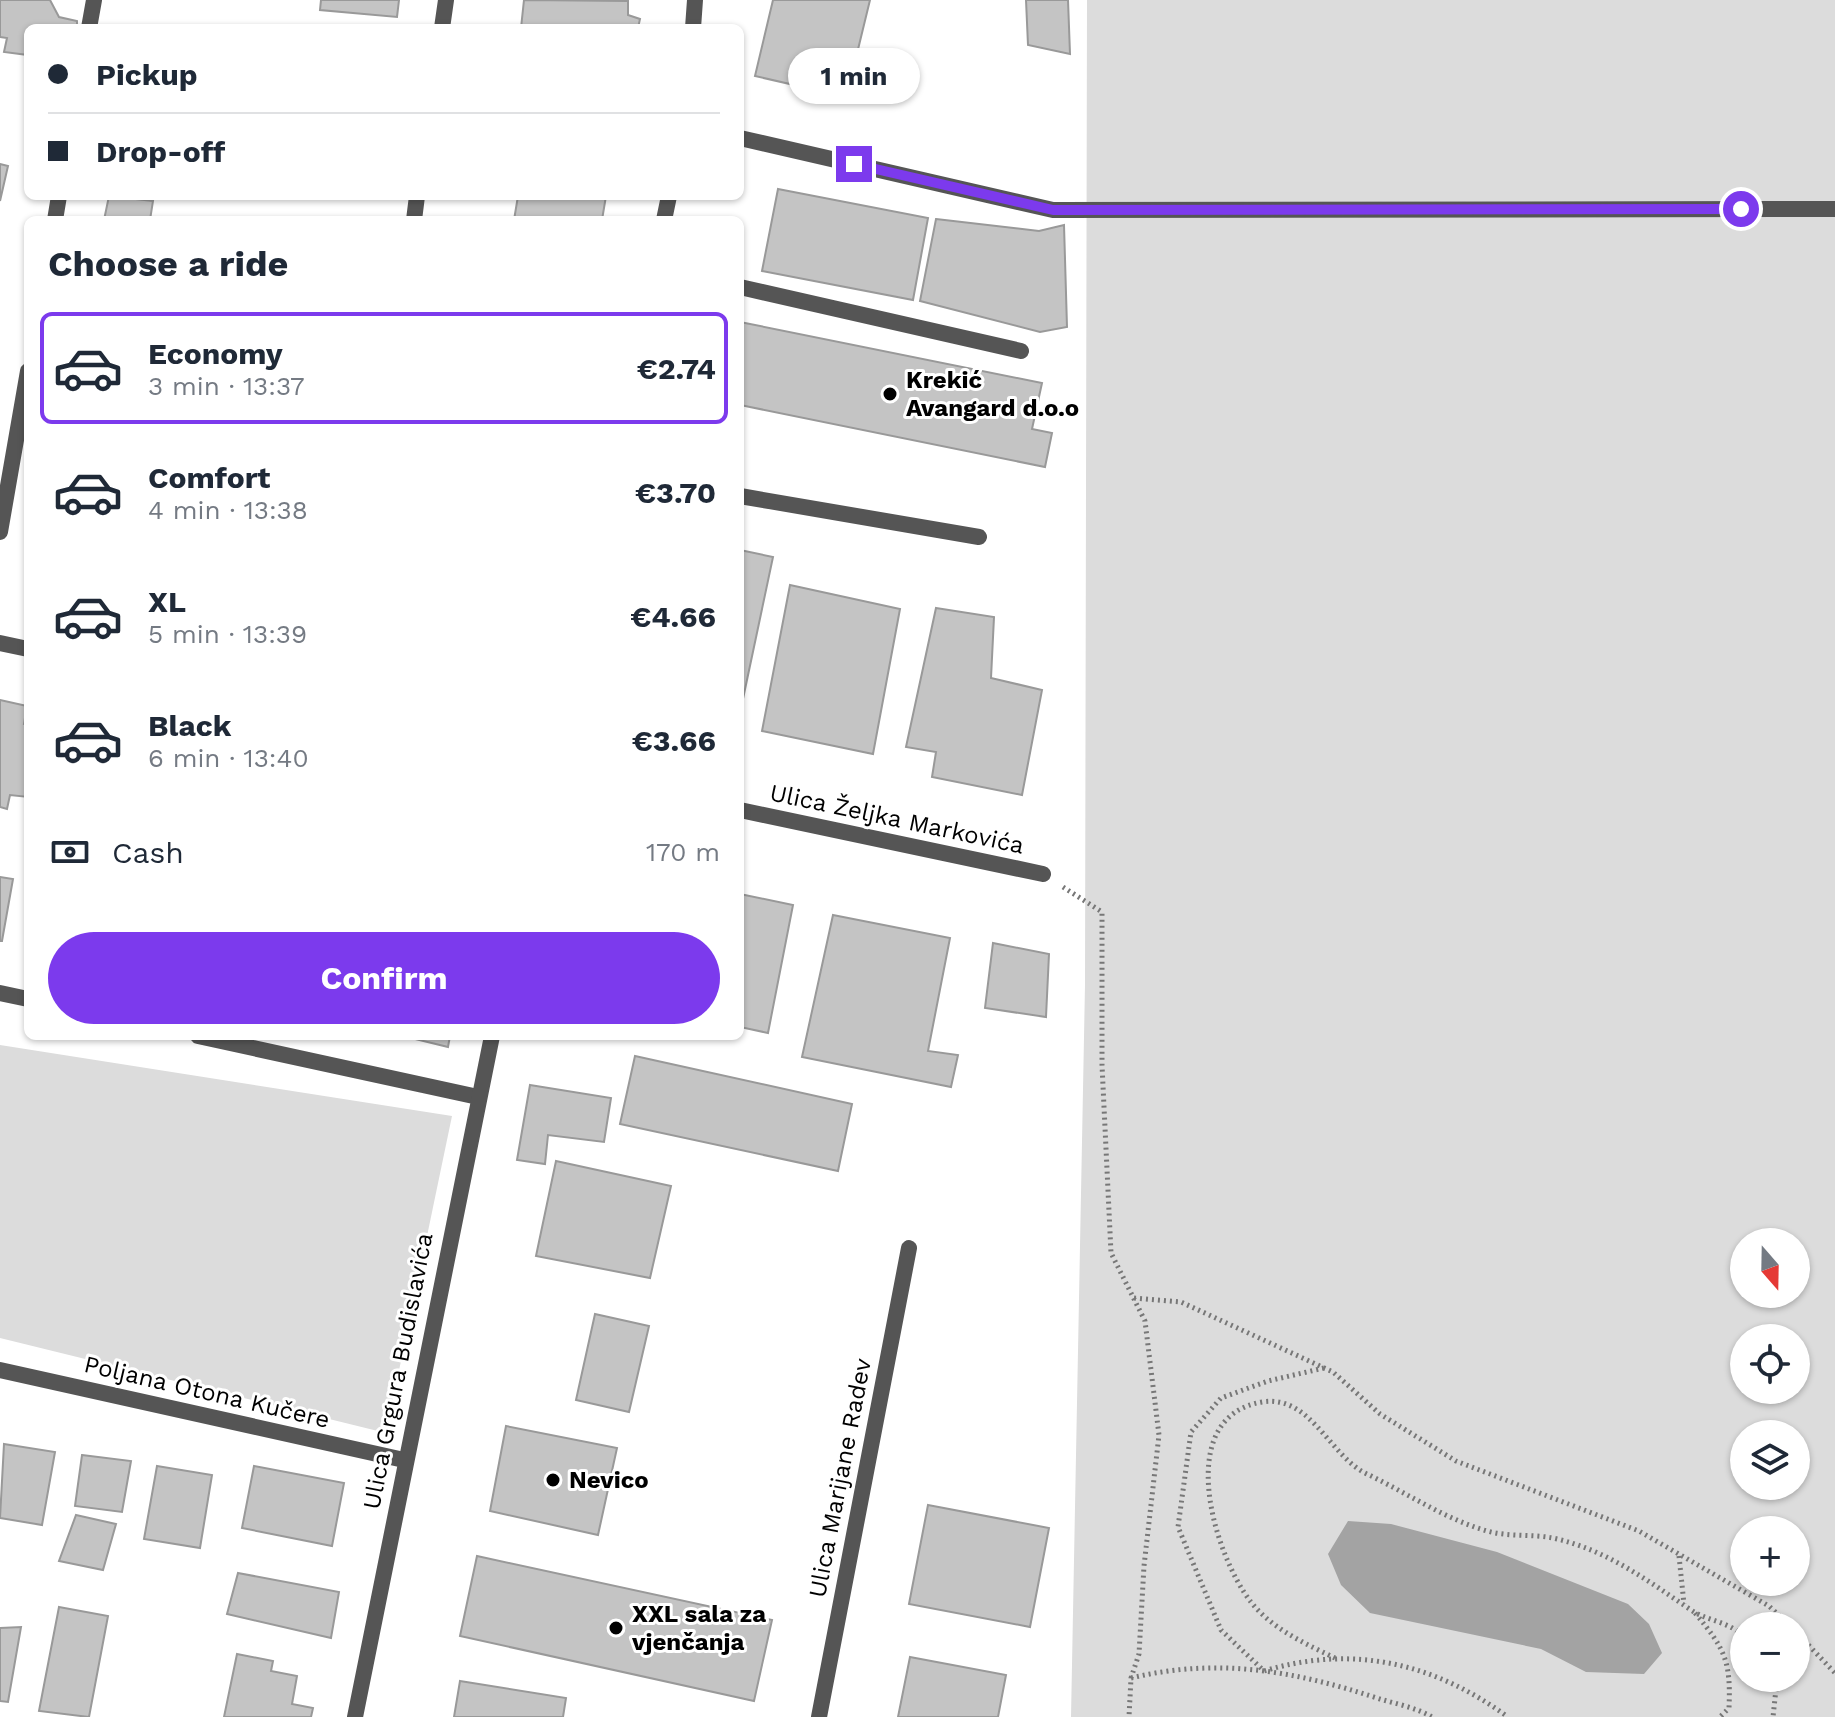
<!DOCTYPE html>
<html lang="en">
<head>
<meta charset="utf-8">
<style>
	body { margin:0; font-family:"Work Sans",sans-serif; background:#f6f6f7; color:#1f2937; height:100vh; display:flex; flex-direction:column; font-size:30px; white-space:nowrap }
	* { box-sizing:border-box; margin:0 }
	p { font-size:26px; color:#747a83 }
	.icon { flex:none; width:44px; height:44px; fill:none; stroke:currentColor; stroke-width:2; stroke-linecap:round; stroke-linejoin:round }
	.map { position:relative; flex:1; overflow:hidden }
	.details { position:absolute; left:24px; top:216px; width:720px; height:824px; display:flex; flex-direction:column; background:#fff; border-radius:12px; box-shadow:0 2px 6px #0004 }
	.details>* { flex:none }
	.hud { position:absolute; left:24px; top:24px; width:720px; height:176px; border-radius:12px; box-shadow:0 2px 6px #0004; display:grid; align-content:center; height:176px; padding:0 24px; background:#fff }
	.needle { width:52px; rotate:160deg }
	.buttons { position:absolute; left:1730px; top:1228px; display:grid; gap:16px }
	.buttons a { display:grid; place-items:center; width:80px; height:80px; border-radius:50%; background:#fff; box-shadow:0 2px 6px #0004; font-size:40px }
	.end { position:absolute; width:36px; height:36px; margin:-18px; border:10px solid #7c3aed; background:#fff; box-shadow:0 0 0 4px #fff }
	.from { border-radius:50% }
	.bubble { position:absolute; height:56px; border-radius:28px; background:#fff; box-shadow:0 2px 6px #0004; font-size:26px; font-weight:700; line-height:56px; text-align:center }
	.hud b { display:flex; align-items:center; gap:28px; height:76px; font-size:30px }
	.hud b+b { border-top:2px solid #e0e1e3 }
	.hud i { width:20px; height:20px; background:#1f2937 }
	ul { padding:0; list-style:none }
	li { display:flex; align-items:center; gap:24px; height:112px; margin:0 16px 12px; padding:0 8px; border:4px solid transparent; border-radius:12px }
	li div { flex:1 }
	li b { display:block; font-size:30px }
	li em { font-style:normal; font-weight:700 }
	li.selected { border-color:#7c3aed }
	li>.icon { width:72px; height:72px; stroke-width:1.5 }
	h2 { padding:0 24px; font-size:36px; line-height:96px }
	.pay { display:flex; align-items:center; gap:20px; height:88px; padding:0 24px; font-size:30px }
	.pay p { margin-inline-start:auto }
	.button { display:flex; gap:16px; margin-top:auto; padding:16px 24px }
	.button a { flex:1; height:92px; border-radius:48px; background:#7c3aed; color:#fff; font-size:32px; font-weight:700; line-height:92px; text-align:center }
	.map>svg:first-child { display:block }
	.green { fill:#dcdcdc; fill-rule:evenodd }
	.water { fill:#a3a3a3 }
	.building { fill:#c4c4c4; stroke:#999; stroke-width:2 }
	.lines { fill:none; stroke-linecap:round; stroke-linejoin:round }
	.path { stroke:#777; stroke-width:5; stroke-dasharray:2 4; stroke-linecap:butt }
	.service { stroke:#555; stroke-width:16 }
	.minor { stroke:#555; stroke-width:16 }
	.route { stroke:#7c3aed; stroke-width:10 }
	.poi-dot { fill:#000; stroke:#fff; stroke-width:3 }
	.labels { text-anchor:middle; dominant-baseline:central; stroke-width:6; stroke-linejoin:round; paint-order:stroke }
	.poi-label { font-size:24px; font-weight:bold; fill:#000; stroke:#fff; text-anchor:start }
	.street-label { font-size:24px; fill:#000; stroke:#fff }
</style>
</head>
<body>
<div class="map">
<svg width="1835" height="1717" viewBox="0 0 1835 1717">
	<rect width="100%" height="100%" fill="#fff"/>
	<!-- green -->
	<g class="green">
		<path d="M 1087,0 L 1835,0 L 1835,1717 L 1071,1717 L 1085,985 ZM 1744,1242 L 1796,1242 L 1796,1294 L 1744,1294 ZM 1744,1338 L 1796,1338 L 1796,1390 L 1744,1390 ZM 1744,1434 L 1796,1434 L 1796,1486 L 1744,1486 ZM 1744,1530 L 1796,1530 L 1796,1582 L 1744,1582 ZM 1744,1626 L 1796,1626 L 1796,1678 L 1744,1678 Z"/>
		<path d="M 0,1045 L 452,1116 L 386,1433 L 0,1338 Z"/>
	</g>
	<!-- water -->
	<path class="water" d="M 1348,1521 L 1391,1524 L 1497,1552 L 1628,1604 L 1649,1624 L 1662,1653 L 1644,1674 L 1586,1672 L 1541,1649 L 1370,1613 L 1341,1585 L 1328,1554 Z"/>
	<!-- building -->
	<g class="building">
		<path d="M 0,0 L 50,0 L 59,17 L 77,21 L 77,28 L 28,28 L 28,55 L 4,52 L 7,38 L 0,37 Z"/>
		<path d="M 321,0 L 399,0 L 397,17 L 320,10 Z"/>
		<path d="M 524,0 L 628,1 L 628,15 L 640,19 L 638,28 L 521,28 Z"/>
		<path d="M 773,0 L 870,0 L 853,70 L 836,66 L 829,93 L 755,76 Z"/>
		<path d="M 1026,0 L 1068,0 L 1070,54 L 1028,45 Z"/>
		<path d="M 0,164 L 8,166 L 0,201 Z"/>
		<path d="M 778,189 L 928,218 L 913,300 L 762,271 Z"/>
		<path d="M 109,196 L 153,201 L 150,220 L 104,220 Z"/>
		<path d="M 518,196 L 606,196 L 602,220 L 514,220 Z"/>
		<path d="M 936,219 L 1039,231 L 1064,225 L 1067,327 L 1040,332 L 920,301 Z"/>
		<path d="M 740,322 L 1042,383 L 1032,429 L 1052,433 L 1045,467 L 740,405 Z"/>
		<path d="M 740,550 L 773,557 L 740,713 Z"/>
		<path d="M 790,585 L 900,609 L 873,754 L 762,731 Z"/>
		<path d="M 936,608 L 994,617 L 991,678 L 1042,690 L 1022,795 L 932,777 L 936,752 L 906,747 Z"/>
		<path d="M 0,700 L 27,706 L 24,724 L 28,725 L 28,797 L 10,795 L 7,809 L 0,807 Z"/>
		<path d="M 0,877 L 13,879 L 2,941 L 0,941 Z"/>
		<path d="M 740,894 L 793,905 L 768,1033 L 740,1027 Z"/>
		<path d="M 833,915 L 950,938 L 928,1051 L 958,1055 L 951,1087 L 802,1057 Z"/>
		<path d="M 993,943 L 1049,954 L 1046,1017 L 985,1008 Z"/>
		<path d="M 403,1036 L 450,1036 L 448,1047 Z"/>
		<path d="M 635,1056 L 852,1104 L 838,1171 L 620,1124 Z"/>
		<path d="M 530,1085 L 611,1098 L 604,1142 L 548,1135 L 545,1164 L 517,1160 Z"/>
		<path d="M 556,1161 L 671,1186 L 650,1278 L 536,1256 Z"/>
		<path d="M 595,1314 L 649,1326 L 629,1412 L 576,1400 Z"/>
		<path d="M 506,1426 L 617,1448 L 598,1535 L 490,1511 Z"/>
		<path d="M 4,1444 L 55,1452 L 42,1525 L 0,1518 Z"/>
		<path d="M 82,1455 L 131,1461 L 122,1512 L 75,1506 Z"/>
		<path d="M 157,1466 L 212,1475 L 200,1548 L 144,1539 Z"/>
		<path d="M 254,1466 L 344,1483 L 332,1546 L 242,1528 Z"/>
		<path d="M 928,1505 L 1049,1528 L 1030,1627 L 909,1604 Z"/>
		<path d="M 76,1515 L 116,1524 L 103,1570 L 59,1561 Z"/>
		<path d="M 477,1556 L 772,1620 L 754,1701 L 460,1636 Z"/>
		<path d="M 238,1573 L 339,1592 L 331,1638 L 227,1614 Z"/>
		<path d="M 59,1607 L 108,1616 L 89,1717 L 39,1711 Z"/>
		<path d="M 21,1627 L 8,1702 L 0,1701 L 0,1628 Z"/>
		<path d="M 237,1654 L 273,1661 L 271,1671 L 297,1676 L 292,1704 L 313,1708 L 311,1717 L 224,1717 Z"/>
		<path d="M 910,1657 L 1006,1675 L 998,1717 L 898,1717 Z"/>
		<path d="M 460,1681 L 566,1698 L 563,1717 L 454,1717 Z"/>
	</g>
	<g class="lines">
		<!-- path -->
		<g class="path">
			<path d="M 1063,887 L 1102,912 L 1102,1065 L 1111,1253 L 1145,1321 L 1159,1435 L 1144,1566 L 1139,1654 L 1131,1678 L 1129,1717"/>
			<path d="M 1134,1298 L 1181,1302 L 1333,1372 L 1380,1414 L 1456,1461 L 1639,1531 L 1769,1606 L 1790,1626"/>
			<path d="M 1324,1368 L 1268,1381 L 1221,1398 L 1191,1432 L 1178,1527 L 1221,1630 L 1264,1671 C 1353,1644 1434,1663 1508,1717"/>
			<path d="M 1679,1556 L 1684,1604"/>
			<path d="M 1695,1613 C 1725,1649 1731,1661 1729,1708 L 1720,1717"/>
			<path d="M 1796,1632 L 1835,1673"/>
			<path d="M 1335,1658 C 1306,1644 1272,1629 1251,1602 C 1214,1555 1172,1417 1262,1402 C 1311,1394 1330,1457 1367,1474 C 1407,1493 1445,1519 1487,1531 C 1508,1537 1532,1534 1553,1538 C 1607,1550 1647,1580 1691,1610 C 1709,1622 1729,1621 1744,1637"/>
			<path d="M 1131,1678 C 1219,1657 1295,1671 1380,1699 C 1397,1704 1417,1708 1432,1717"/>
			<path d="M 1772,1678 L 1776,1689 L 1773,1717"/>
		</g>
		<!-- service -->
		<g class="service">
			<path d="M 740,138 L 1053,210 L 1835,209"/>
			<path d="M 740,287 L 1021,351"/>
			<path d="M 740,496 L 979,537"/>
			<path d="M 740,810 L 1043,874"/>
			<path d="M 819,1717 L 909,1248"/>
		</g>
		<!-- minor -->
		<g class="minor">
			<path d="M 89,28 L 94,0"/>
			<path d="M 442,28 L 446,0"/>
			<path d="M 693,28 L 695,0"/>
			<path d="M 55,220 L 59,196"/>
			<path d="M 414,220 L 417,196"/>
			<path d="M 664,220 L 669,196"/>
			<path d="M 0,532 L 28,371"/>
			<path d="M 0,643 L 28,649"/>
			<path d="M 0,993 L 28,999"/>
			<path d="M 198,1036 L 478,1097"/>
			<path d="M 0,1370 L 404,1460"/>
			<path d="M 355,1717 L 492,1036"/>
		</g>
	</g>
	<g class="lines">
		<!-- route -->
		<path class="route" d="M 854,164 L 1053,210 L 1741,209"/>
	</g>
	<!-- markers -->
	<g class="poi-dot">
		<circle cx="890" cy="394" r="8"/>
		<circle cx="553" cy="1480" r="8"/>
		<circle cx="616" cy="1628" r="8"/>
	</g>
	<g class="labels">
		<!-- poi labels -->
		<g class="poi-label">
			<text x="906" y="380">Krekić<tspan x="906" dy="28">Avangard d.o.o</tspan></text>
			<text x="569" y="1480">Nevico</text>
			<text x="632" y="1614">XXL sala za<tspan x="632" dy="28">vjenčanja</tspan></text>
		</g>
		<!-- street labels -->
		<g class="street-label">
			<text transform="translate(897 819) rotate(12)">Ulica Željka Markovića</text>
			<text transform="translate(398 1371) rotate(-79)">Ulica Grgura Budislavića</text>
			<text transform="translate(207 1392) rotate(13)">Poljana Otona Kučere</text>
			<text transform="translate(840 1478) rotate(-79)">Ulica Marijane Radev</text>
		</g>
	</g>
</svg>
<div class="buttons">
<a><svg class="needle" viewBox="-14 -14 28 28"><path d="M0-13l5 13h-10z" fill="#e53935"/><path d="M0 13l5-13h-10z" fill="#747a83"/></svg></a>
<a><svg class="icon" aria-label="locate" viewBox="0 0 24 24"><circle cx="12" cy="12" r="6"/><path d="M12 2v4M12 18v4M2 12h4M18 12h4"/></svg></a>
<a><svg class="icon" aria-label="layers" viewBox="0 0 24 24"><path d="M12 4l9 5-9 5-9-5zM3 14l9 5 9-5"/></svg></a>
<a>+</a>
<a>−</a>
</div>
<i class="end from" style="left:1741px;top:209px"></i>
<i class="end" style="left:854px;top:164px"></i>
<div class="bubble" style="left:788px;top:48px;width:132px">1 min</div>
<div class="hud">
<b><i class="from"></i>Pickup</b>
<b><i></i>Drop-off</b>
</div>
<section class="details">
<h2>Choose a ride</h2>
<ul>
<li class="selected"><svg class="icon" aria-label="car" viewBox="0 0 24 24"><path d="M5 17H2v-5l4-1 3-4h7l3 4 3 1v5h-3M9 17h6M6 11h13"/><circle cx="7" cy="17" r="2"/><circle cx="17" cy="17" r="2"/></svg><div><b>Economy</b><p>3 min · 13:37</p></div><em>€2.74</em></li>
<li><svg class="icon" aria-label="car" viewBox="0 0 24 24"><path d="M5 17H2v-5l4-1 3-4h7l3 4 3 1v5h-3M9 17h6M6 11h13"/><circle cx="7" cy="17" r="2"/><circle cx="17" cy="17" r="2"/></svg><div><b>Comfort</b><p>4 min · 13:38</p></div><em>€3.70</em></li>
<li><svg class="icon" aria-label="car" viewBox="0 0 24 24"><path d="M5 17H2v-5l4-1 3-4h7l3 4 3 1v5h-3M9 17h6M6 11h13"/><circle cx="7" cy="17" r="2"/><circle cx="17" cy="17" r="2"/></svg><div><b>XL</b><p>5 min · 13:39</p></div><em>€4.66</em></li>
<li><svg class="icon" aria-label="car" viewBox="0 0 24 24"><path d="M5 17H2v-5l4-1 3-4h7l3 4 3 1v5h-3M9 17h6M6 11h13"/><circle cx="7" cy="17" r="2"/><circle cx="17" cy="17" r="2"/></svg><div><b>Black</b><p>6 min · 13:40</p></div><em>€3.66</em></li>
</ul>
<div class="pay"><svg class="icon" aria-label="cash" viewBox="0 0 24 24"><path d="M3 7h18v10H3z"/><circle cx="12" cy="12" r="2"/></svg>Cash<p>170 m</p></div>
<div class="button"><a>Confirm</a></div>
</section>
</div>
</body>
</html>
